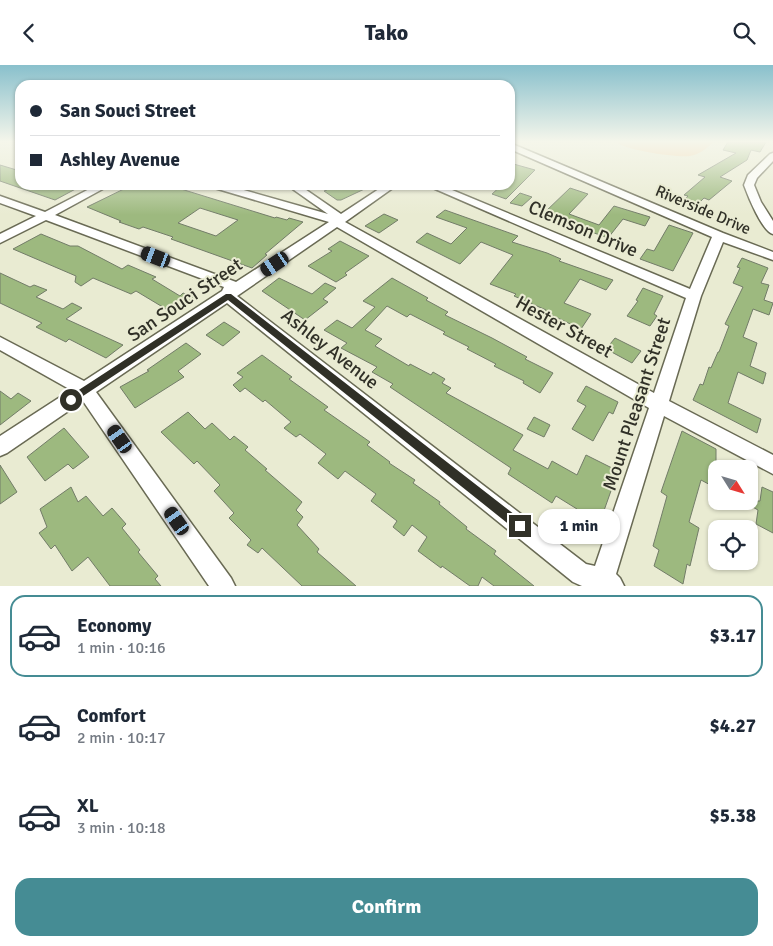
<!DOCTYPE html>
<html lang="en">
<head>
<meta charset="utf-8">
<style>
	body { margin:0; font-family:Signika,sans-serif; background:#f6f6f7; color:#1f2937; height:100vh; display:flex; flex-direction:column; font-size:19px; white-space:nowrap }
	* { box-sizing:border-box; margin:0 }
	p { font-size:16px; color:#747a83 }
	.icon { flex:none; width:28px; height:28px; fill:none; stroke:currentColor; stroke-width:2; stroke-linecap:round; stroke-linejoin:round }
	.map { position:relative; height:521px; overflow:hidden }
	.panel { display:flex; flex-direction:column; background:#fff; flex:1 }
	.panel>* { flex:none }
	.guide { position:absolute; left:15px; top:15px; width:500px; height:110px; border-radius:15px; box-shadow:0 1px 4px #0004; display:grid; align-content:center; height:110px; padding:0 15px; background:#fff }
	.needle { width:32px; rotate:127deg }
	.controls { position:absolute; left:708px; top:395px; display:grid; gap:10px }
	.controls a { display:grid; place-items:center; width:50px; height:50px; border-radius:10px; background:#fff; box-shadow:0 1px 4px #0004; font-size:25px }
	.end { position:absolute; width:22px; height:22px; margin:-11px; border:6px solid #303027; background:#fff; box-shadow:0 0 0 2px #fff }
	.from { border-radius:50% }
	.bubble { position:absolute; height:35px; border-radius:15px; background:#fff; box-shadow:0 1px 4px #0004; font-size:16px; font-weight:700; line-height:35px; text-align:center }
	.car { position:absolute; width:15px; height:30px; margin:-15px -8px; border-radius:6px; box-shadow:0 0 4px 1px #0007; background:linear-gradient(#222 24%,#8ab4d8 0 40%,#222 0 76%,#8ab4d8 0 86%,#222 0) }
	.guide b { display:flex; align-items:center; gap:18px; height:48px; font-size:19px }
	.guide b+b { border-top:1px solid #e0e1e3 }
	.guide i { width:12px; height:12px; background:#1f2937 }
	ul { padding:9px 0 0; list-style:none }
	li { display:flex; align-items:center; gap:15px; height:82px; margin:0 10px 8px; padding:0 5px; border:2px solid transparent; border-radius:15px }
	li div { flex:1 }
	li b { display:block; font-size:19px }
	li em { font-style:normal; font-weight:700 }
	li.active { border-color:#458c94 }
	li>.icon { width:45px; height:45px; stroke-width:1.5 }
	.cta { display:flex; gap:10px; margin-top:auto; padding:10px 15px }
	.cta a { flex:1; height:58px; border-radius:15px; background:#458c94; color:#fff; font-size:20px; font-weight:700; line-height:58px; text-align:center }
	header { display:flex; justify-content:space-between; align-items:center; height:65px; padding:0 15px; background:#fff; font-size:22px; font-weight:700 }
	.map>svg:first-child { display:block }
	.green { fill:#f5d2a6 }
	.building { fill:#9db97f; stroke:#727c68; fill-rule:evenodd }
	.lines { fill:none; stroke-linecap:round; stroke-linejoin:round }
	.minor-casing { stroke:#696a54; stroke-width:3 }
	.minor { fill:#fff; fill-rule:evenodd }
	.route { fill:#303027 }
	.labels { text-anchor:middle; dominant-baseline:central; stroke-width:4; stroke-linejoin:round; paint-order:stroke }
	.far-street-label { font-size:16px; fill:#303027; stroke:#e9ebd2 }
	.street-label { font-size:19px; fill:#303027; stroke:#e9ebd2 }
</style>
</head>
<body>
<header><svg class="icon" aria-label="back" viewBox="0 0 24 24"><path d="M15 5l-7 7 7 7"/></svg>Tako<svg class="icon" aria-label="search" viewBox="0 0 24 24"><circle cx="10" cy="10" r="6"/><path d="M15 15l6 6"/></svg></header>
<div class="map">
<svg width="773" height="521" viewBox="0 0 773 521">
	<rect width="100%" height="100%" fill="#e9ebd2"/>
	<!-- green -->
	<path class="green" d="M 616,77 L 713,77 C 708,83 698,90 690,91 C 677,93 625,85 616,77 Z"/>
	<!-- building -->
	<g class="building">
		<path d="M 728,77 L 766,77 L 760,87 L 751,85 L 747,95 L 720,112 L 732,116 L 709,135 L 704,133 L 698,139 L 685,134 L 688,131 L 684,130 L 705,112 L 698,110 L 736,88 L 723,85 Z"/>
		<path d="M 510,98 L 535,105 L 506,134 L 492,129 L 502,120 L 510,120 Z"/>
		<path d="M 0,100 L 20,106 L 20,120 L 83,120 L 55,135 L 0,116 Z"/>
		<path d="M 132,120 L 188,120 L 181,124 L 275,153 L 276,152 L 287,155 L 289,153 L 303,157 L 265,189 L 267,190 L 252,203 L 171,174 L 173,172 L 143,162 L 139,164 L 119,157 L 121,156 L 87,142 ZM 200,143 L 238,155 L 216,171 L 178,158 Z"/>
		<path d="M 319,120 L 373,120 L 341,135 L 337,135 L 324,126 L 327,125 Z"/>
		<path d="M 570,123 L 588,129 L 569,149 L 599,160 L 614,141 L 650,152 L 645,161 L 623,154 L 608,173 L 564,157 L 565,154 L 563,156 L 544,148 Z"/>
		<path d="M 520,128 L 532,132 L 522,141 L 510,138 Z"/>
		<path d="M 445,145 L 518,171 L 512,177 L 547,188 L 561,194 L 559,196 L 613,215 L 606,225 L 580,214 L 564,238 L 591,249 L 581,264 L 545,247 L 546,245 L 514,231 L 516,229 L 490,219 L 513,190 L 481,177 L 460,199 L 416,177 L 427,168 L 451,179 L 467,163 L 436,152 Z"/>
		<path d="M 384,149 L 398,155 L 379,168 L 365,161 Z"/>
		<path d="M 669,160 L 693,168 L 673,206 L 640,194 L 647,184 L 654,186 Z"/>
		<path d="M 41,169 L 70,181 L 78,181 L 122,204 L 128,200 L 156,212 L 152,214 L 180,231 L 183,228 L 194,232 L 181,243 L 177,241 L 171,247 L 136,226 L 131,229 L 93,213 L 81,221 L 75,217 L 76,211 L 13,184 Z"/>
		<path d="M 340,176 L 369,191 L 345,208 L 347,210 L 336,217 L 308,201 L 332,186 L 328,184 Z"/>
		<path d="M 742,193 L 768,203 L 761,218 L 769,220 L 764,235 L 773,238 L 769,250 L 753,244 L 743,272 L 757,278 L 750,301 L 766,308 L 763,319 L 738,307 L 728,338 L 761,354 L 757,368 L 693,335 L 700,319 L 703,320 L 709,302 L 711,303 L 718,287 L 719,287 L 729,261 L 725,259 L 743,222 L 733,218 L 740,203 L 737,202 Z"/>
		<path d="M 0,208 L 30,222 L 34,220 L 47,225 L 36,232 L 63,244 L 72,238 L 82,243 L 66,254 L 123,280 L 106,293 L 69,274 L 66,277 L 36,262 L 42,258 L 0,238 Z"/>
		<path d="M 279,213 L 312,229 L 325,218 L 336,223 L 323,234 L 328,237 L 305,255 L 262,226 Z"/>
		<path d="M 392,213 L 428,233 L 426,235 L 448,247 L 445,250 L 492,273 L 527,292 L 525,294 L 553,308 L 540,328 L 523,318 L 524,316 L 494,301 L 496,299 L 467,284 L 469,282 L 443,269 L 445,267 L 410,249 L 407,252 L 387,241 L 365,265 L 382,274 L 375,281 L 409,301 L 410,299 L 431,310 L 433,307 L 445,314 L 442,318 L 451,323 L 446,328 L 523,370 L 513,385 L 548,404 L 552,396 L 577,410 L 586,390 L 618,406 L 595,471 L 571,456 L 577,444 L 556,431 L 552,438 L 508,409 L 511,403 L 390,322 L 393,319 L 372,307 L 377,302 L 341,283 L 347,278 L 324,265 L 337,255 L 352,263 L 375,242 L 363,236 Z"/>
		<path d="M 643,223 L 663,231 L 654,249 L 657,251 L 650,261 L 627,251 L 638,236 L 636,235 Z"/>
		<path d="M 224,257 L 240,267 L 223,281 L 206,270 Z"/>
		<path d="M 615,273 L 641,286 L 632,298 L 606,284 Z"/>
		<path d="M 186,278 L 201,289 L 178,306 L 184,312 L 135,343 L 120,322 L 149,306 L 147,305 Z"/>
		<path d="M 262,290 L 292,312 L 289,314 L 328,342 L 324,345 L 370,377 L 367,380 L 390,397 L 389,398 L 415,415 L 413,418 L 440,437 L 439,439 L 467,462 L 466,464 L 496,486 L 494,489 L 534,521 L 494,521 L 482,512 L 478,521 L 470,521 L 442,501 L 441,503 L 418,486 L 427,472 L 412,460 L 404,471 L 393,462 L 397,456 L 371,436 L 376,429 L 345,406 L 338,414 L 318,398 L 326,389 L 300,369 L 296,372 L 284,363 L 291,357 L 265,335 L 263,337 L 245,323 L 240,327 L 233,320 L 243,312 L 237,308 Z"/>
		<path d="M 586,321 L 618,337 L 613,349 L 609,347 L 593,376 L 572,364 L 586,341 L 577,336 Z"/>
		<path d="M 0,326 L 11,334 L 18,328 L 31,336 L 0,360 Z"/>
		<path d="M 188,347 L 205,364 L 212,358 L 230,375 L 234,371 L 248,382 L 245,385 L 267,404 L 265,405 L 302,437 L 296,445 L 303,452 L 297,460 L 319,484 L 317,487 L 356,521 L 302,521 L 262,483 L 258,488 L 247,480 L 251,475 L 229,453 L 234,448 L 214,426 L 220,420 L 197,396 L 194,399 L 161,367 Z"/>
		<path d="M 534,352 L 550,360 L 544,372 L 527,364 Z"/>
		<path d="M 64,363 L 89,392 L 73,404 L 68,399 L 45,416 L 27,392 Z"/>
		<path d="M 682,366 L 716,384 L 716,423 L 701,415 L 689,457 L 699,463 L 690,501 L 687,499 L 683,519 L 654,501 L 659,485 L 653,481 L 667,431 L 661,427 Z"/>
		<path d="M 0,400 L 17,427 L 0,439 Z"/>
		<path d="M 71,422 L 78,437 L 86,431 L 103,451 L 112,443 L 126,459 L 122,463 L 140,485 L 138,487 L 158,511 L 155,514 L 161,521 L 110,521 L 88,492 L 72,506 L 55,480 L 51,484 L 39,468 L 47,462 L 40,444 Z"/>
		<path d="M 762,422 L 773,427 L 773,468 L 756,459 L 758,445 L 742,436 L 760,436 Z"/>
	</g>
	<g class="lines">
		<defs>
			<g id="minor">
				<path d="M 510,78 L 723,168 L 773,187 L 773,195 L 723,177 L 701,231 L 669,336 L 773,390 L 773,409 L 664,351 L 616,509 L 620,513 L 624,521 L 582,521 L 573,517 L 227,238 L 96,327 L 231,513 L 235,521 L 209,521 L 83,336 L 7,388 L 0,391 L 0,371 L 71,325 L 0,285 L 0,272 L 84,316 L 222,226 L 224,222 L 46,155 L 0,178 L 0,169 L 36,151 L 0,138 L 0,131 L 45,147 L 97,120 L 110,120 L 55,150 L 236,217 L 329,157 L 211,122 L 210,120 L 226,120 L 328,149 L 287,120 L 299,120 L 341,149 L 385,120 L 397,120 L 345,157 L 654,328 L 686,233 L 426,120 L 440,120 L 690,224 L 712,172 L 510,84 ZM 337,162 L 649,343 L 595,501 L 586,499 L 237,231 Z"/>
				<path d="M 773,88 L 773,96 L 757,113 L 754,120 L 761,137 L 773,156 L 773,169 C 762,166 748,131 744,120 L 748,110 L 770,89 Z"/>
			</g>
		</defs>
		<!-- minor casing -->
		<use href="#minor" class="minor-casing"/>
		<!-- minor -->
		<use href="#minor" class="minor"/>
	</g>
	<!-- sky -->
	<linearGradient id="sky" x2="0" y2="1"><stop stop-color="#89c0cc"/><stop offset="0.51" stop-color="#f5f6eb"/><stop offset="1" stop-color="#f5f6eb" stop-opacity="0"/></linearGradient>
	<rect width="773" height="150" fill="url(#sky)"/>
	<!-- route -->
	<path class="route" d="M 226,229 L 231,229 L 524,457 L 526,461 L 524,465 L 520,467 L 516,465 L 228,235 L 74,337 L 68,337 L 68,332 Z"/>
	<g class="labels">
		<!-- far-street labels -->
		<g class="far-street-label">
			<text transform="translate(703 145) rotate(23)">Riverside Drive</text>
		</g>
		<!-- street labels -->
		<g class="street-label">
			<text transform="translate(583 164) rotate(23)">Clemson Drive</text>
			<text transform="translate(185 235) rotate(-34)">San Souci Street</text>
			<text transform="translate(564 262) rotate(29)">Hester Street</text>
			<text transform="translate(330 284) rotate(38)">Ashley Avenue</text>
			<text transform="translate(637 339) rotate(-72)">Mount Pleasant Street</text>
		</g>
	</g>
</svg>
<div class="controls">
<a><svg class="needle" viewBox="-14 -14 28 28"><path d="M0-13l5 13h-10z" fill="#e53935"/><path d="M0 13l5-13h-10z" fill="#747a83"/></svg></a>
<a><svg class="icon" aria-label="locate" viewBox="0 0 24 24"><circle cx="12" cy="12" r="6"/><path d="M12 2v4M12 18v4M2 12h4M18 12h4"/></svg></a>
</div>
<i class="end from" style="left:71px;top:335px"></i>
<i class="end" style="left:520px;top:461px"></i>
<div class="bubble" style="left:538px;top:444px;width:82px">1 min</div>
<i class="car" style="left:156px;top:192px;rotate:291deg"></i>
<i class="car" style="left:275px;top:199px;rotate:236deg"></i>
<i class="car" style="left:120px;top:374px;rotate:325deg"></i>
<i class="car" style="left:177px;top:456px;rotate:325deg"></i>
<div class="guide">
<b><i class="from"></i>San Souci Street</b>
<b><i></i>Ashley Avenue</b>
</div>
</div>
<section class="panel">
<ul>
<li class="active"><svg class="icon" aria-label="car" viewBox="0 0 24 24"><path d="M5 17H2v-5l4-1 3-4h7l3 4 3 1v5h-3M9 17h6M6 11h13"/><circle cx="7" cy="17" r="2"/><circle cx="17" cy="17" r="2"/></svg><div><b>Economy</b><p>1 min · 10:16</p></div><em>$3.17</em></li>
<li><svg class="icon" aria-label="car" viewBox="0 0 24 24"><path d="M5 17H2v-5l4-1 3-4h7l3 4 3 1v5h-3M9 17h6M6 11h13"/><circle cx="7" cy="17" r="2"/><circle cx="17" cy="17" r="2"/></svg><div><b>Comfort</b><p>2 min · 10:17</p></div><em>$4.27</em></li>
<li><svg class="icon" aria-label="car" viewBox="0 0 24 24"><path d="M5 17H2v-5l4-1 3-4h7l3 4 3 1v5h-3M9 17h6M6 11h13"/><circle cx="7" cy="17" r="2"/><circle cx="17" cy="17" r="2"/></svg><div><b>XL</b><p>3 min · 10:18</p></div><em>$5.38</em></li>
</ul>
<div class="cta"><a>Confirm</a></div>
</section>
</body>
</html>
